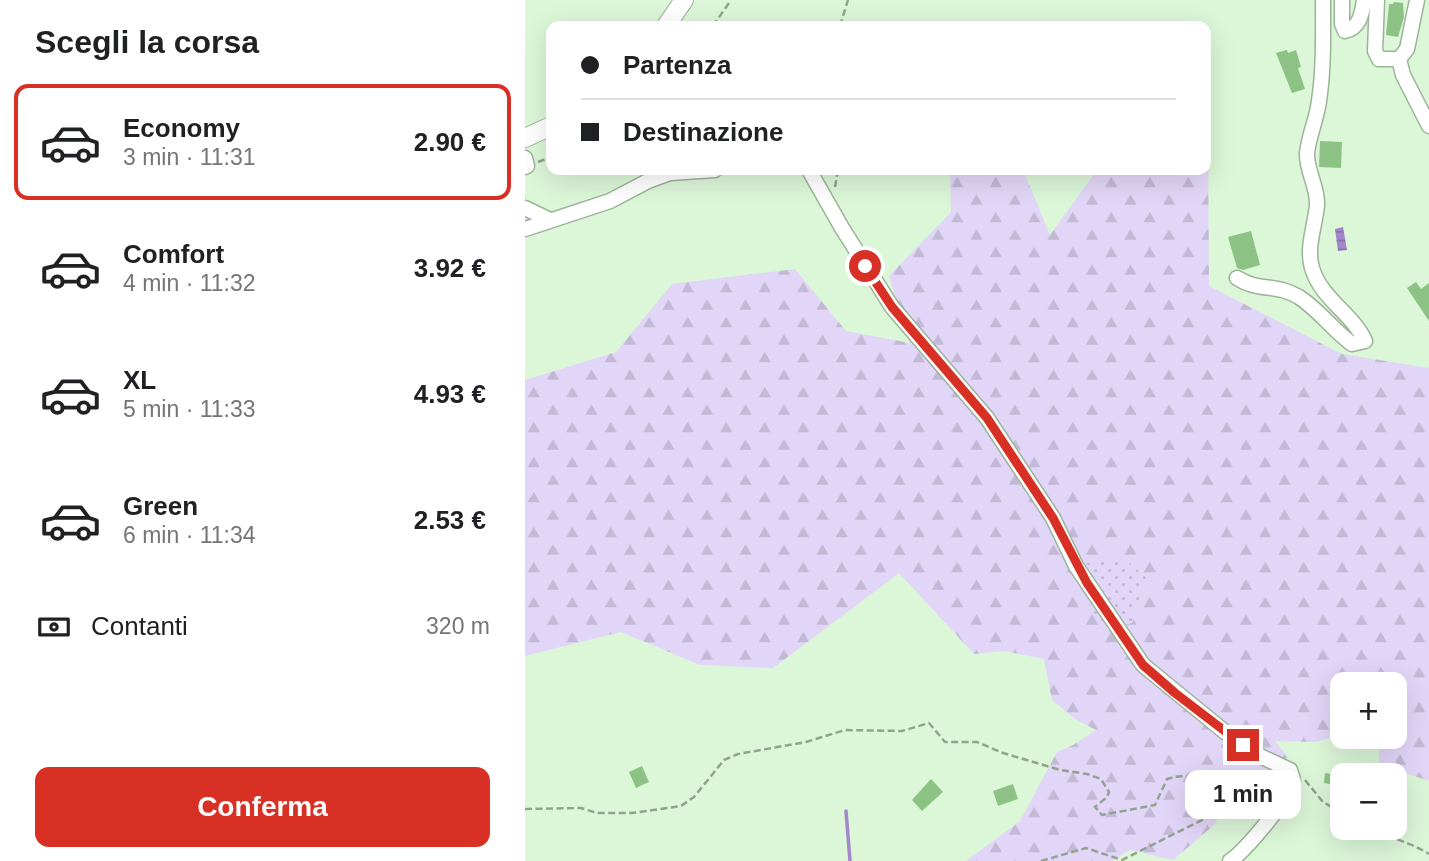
<!DOCTYPE html>
<html lang="it">
<head>
<meta charset="utf-8">
<style>
	body { margin:0; font-family:Arial,sans-serif; background:#f6f6f6; color:#202124; height:100vh; display:flex; flex-direction:column; font-size:26px; white-space:nowrap }
	* { box-sizing:border-box; margin:0 }
	p { font-size:23px; color:#757577 }
	.icon { flex:none; width:38px; height:38px; fill:none; stroke:currentColor; stroke-width:2; stroke-linecap:round; stroke-linejoin:round }
	.map { position:relative; flex:1; overflow:hidden }
	.drawer { display:flex; flex-direction:column; background:#fff; width:525px }
	.drawer>* { flex:none }
	.top-card { position:absolute; left:21px; top:21px; width:665px; height:154px; border-radius:14px; box-shadow:0 7px 28px #0002; display:grid; align-content:center; height:154px; padding:0 35px; background:#fff }
	.fabs { position:absolute; left:805px; top:672px; display:grid; gap:14px }
	.fabs a { display:grid; place-items:center; width:77px; height:77px; border-radius:14px; background:#fff; box-shadow:0 7px 28px #0002; font-size:35px }
	.end { position:absolute; width:32px; height:32px; margin:-16px; border:9px solid #d93025; background:#fff; box-shadow:0 0 0 4px #fff }
	.from { border-radius:50% }
	.bubble { position:absolute; height:49px; border-radius:14px; background:#fff; box-shadow:0 7px 28px #0002; font-size:23px; font-weight:600; line-height:49px; text-align:center }
	.top-card b { display:flex; align-items:center; gap:24px; height:66px; font-size:26px }
	.top-card b+b { border-top:2px solid #e0e0e0 }
	.top-card i { width:18px; height:18px; background:#202124 }
	ul { padding:0; list-style:none }
	li { display:flex; align-items:center; gap:21px; height:116px; margin:0 14px 10px; padding:0 21px; border:4px solid transparent; border-radius:14px }
	li div { flex:1 }
	li b { display:block; font-size:26px }
	li em { font-style:normal; font-weight:600 }
	li.current { border-color:#d93025 }
	li>.icon { width:63px; height:63px; stroke-width:1.5 }
	h2 { padding:0 35px; font-size:32px; line-height:84px }
	.pay { display:flex; align-items:center; gap:18px; height:77px; padding:0 35px; font-size:26px }
	.pay p { margin-inline-start:auto }
	.action { display:flex; gap:14px; margin-top:auto; padding:14px 35px }
	.action a { flex:1; height:80px; border-radius:14px; background:#d93025; color:#fff; font-size:28px; font-weight:600; line-height:80px; text-align:center }
	main { display:flex; flex:1; min-height:0 }
	.map>svg:first-child { display:block }
	.grass { fill:url(#grass-dots) }
	.forest { fill:url(#forest-firs); fill-rule:evenodd }
	.water { fill:url(#water-rules) }
	.lines { fill:none; stroke-linecap:round; stroke-linejoin:round }
	.stream { stroke:#a287cd; stroke-width:3.5 }
	.building { fill:#8cc384 }
	.minor-casing { stroke:#9cb498; stroke-width:17 }
	.tertiary-casing { stroke:#9cb498; stroke-width:20 }
	.path { stroke:#91a38e; stroke-width:2.5; stroke-dasharray:7 3.5; stroke-linecap:butt }
	.minor { stroke:#fff; stroke-width:14 }
	.tertiary { stroke:#fff; stroke-width:18 }
	.route { stroke:#d93025; stroke-width:9 }
</style>
</head>
<body>
<main>
<section class="drawer">
<h2>Scegli la corsa</h2>
<ul>
<li class="current"><svg class="icon" aria-label="car" viewBox="0 0 24 24"><path d="M5 17H2v-5l4-1 3-4h7l3 4 3 1v5h-3M9 17h6M6 11h13"/><circle cx="7" cy="17" r="2"/><circle cx="17" cy="17" r="2"/></svg><div><b>Economy</b><p>3 min · 11:31</p></div><em>2.90 €</em></li>
<li><svg class="icon" aria-label="car" viewBox="0 0 24 24"><path d="M5 17H2v-5l4-1 3-4h7l3 4 3 1v5h-3M9 17h6M6 11h13"/><circle cx="7" cy="17" r="2"/><circle cx="17" cy="17" r="2"/></svg><div><b>Comfort</b><p>4 min · 11:32</p></div><em>3.92 €</em></li>
<li><svg class="icon" aria-label="car" viewBox="0 0 24 24"><path d="M5 17H2v-5l4-1 3-4h7l3 4 3 1v5h-3M9 17h6M6 11h13"/><circle cx="7" cy="17" r="2"/><circle cx="17" cy="17" r="2"/></svg><div><b>XL</b><p>5 min · 11:33</p></div><em>4.93 €</em></li>
<li><svg class="icon" aria-label="car" viewBox="0 0 24 24"><path d="M5 17H2v-5l4-1 3-4h7l3 4 3 1v5h-3M9 17h6M6 11h13"/><circle cx="7" cy="17" r="2"/><circle cx="17" cy="17" r="2"/></svg><div><b>Green</b><p>6 min · 11:34</p></div><em>2.53 €</em></li>
</ul>
<div class="pay"><svg class="icon" aria-label="cash" viewBox="0 0 24 24"><path d="M3 7h18v10H3z"/><circle cx="12" cy="12" r="2"/></svg>Contanti<p>320 m</p></div>
<div class="action"><a>Conferma</a></div>
</section>
<div class="map">
<svg width="904" height="861" viewBox="0 0 904 861">
	<defs>
		<pattern id="grass-dots" width="8" height="8" patternUnits="userSpaceOnUse" patternTransform="scale(1.75)"><rect width="8" height="8" fill="#e2d6f8"/><path d="M2 2h.1M6 6h.1" fill="none" stroke="#c2b9d5" stroke-width="1.8" stroke-linecap="round"/></pattern>
		<pattern id="forest-firs" width="22" height="20" patternUnits="userSpaceOnUse" patternTransform="scale(1.75)"><rect width="22" height="20" fill="#e2d6f8"/><path d="M5 1l3.5 6h-7zM16 11l3.5 6h-7z" fill="#c2b9d5"/></pattern>
		<pattern id="water-rules" width="6" height="5" patternUnits="userSpaceOnUse" patternTransform="scale(1.75)"><rect width="6" height="5" fill="#a287cd"/><path d="M0 2.5h6" fill="none" stroke="#8570a7"/></pattern>
	</defs>
	<rect width="100%" height="100%" fill="#dcf6d8"/>
	<!-- grass -->
	<path class="grass" d="M 599,558 L 622,578 L 607,623 L 578,630 L 549,581 L 561,563 Z"/>
	<!-- forest -->
	<path class="forest" d="M 683,117 L 684,286 L 817,354 L 904,368 L 904,781 L 854,764 L 854,737 L 870,737 L 870,684 L 817,684 L 817,734 L 791,742 L 750,741 L 763,757 L 704,800 L 689,825 L 648,860 L 605,850 L 587,861 L 441,861 L 495,821 L 532,752 L 548,745 L 571,730 L 550,719 L 527,700 L 519,659 L 479,651 L 449,654 L 374,573 L 248,668 L 175,665 L 96,632 L 0,656 L 0,380 L 91,352 L 147,284 L 270,269 L 321,331 L 385,343 L 364,276 L 426,212 L 425,170 L 498,170 L 525,235 L 572,170 L 681,170 L 681,118 ZM 599,559 L 622,577 L 607,623 L 579,629 L 549,581 L 561,563 Z"/>
	<!-- water -->
	<path class="water" d="M 818,227 L 822,250 L 813,251 L 810,229 Z"/>
	<g class="lines">
		<!-- stream -->
		<path class="stream" d="M 321,811 L 325,861"/>
	</g>
	<!-- building -->
	<g class="building">
		<path d="M 869,2 L 878,3 L 879,17 L 873,37 L 861,35 L 864,4 L 868,4 Z"/>
		<path d="M 762,50 L 763,53 L 771,50 L 776,67 L 773,68 L 780,89 L 767,93 L 751,53 Z"/>
		<path d="M 795,141 L 817,142 L 816,168 L 794,167 Z"/>
		<path d="M 726,231 L 735,265 L 718,270 L 712,268 L 703,237 Z"/>
		<path d="M 891,282 L 896,289 L 904,283 L 904,321 L 882,288 Z"/>
		<path d="M 117,766 L 124,782 L 111,788 L 104,772 Z"/>
		<path d="M 800,773 L 817,775 L 817,786 L 799,783 Z"/>
		<path d="M 406,779 L 418,792 L 397,811 L 387,800 Z"/>
		<path d="M 488,784 L 493,799 L 473,806 L 468,791 Z"/>
	</g>
	<g class="lines">
		<defs>
			<g id="minor">
				<path d="M 817,0 L 817,24 L 820,31 C 835,28 837,13 839,0"/>
				<path d="M 852,0 L 850,51 L 854,59 L 874,59 L 882,49 L 892,0"/>
				<path d="M 874,59 L 878,75 L 904,126"/>
				<path d="M 0,158 L 2,166 L 0,167"/>
				<path d="M 284,170 L 317,228 L 367,307 L 462,418 L 528,518 L 551,566 L 618,665 L 700,732 L 737,757 L 765,770 C 766,774 768,778 768,781 C 766,797 719,852 705,861"/>
				<path d="M 0,208 L 25,220"/>
				<path d="M 0,229 L 85,201 L 123,181 L 145,173 L 190,170"/>
				<path d="M 712,278 C 734,292 751,283 774,297 C 794,310 808,330 827,344 L 840,341 C 828,314 796,299 787,268 C 781,248 790,226 792,205 C 793,187 781,170 782,153 C 784,135 792,118 794,101 C 799,68 798,34 798,0"/>
			</g>
			<g id="tertiary">
				<path d="M 141,26 L 159,0"/>
				<path d="M 0,138 L 26,126"/>
			</g>
		</defs>
		<!-- minor casing -->
		<use href="#minor" class="minor-casing"/>
		<!-- tertiary casing -->
		<use href="#tertiary" class="tertiary-casing"/>
		<!-- path -->
		<g class="path">
			<path d="M 188,26 L 206,0"/>
			<path d="M 315,26 L 323,0"/>
			<path d="M 13,162 L 26,157"/>
			<path d="M 310,187 L 313,170"/>
			<path d="M 780,780 L 798,802 L 817,813"/>
			<path d="M 0,809 L 56,808 L 72,813 L 107,813 L 156,806 L 169,797 L 199,760 L 213,754 L 281,742 L 320,730 L 377,731 L 404,723 L 420,742 L 452,742 L 478,753 L 535,770 L 562,774 L 576,779 L 584,792 L 582,797 L 570,807 L 577,815 L 630,805 L 642,779 C 665,771 676,783 697,785 C 714,786 730,783 747,780"/>
			<path d="M 843,828 C 863,837 885,842 904,854"/>
			<path d="M 516,861 L 561,848 L 597,860 L 703,807 L 744,782"/>
		</g>
		<!-- minor -->
		<use href="#minor" class="minor"/>
		<!-- tertiary -->
		<use href="#tertiary" class="tertiary"/>
	</g>
	<g class="lines">
		<!-- route -->
		<path class="route" d="M 340,266 L 367,307 L 462,418 L 528,518 L 562,583 L 618,665 L 650,693 L 718,745"/>
	</g>
</svg>
<div class="fabs">
<a>+</a>
<a>−</a>
</div>
<i class="end from" style="left:340px;top:266px"></i>
<i class="end" style="left:718px;top:745px"></i>
<div class="bubble" style="left:660px;top:770px;width:116px">1 min</div>
<div class="top-card">
<b><i class="from"></i>Partenza</b>
<b><i></i>Destinazione</b>
</div>
</div>
</main>
</body>
</html>
